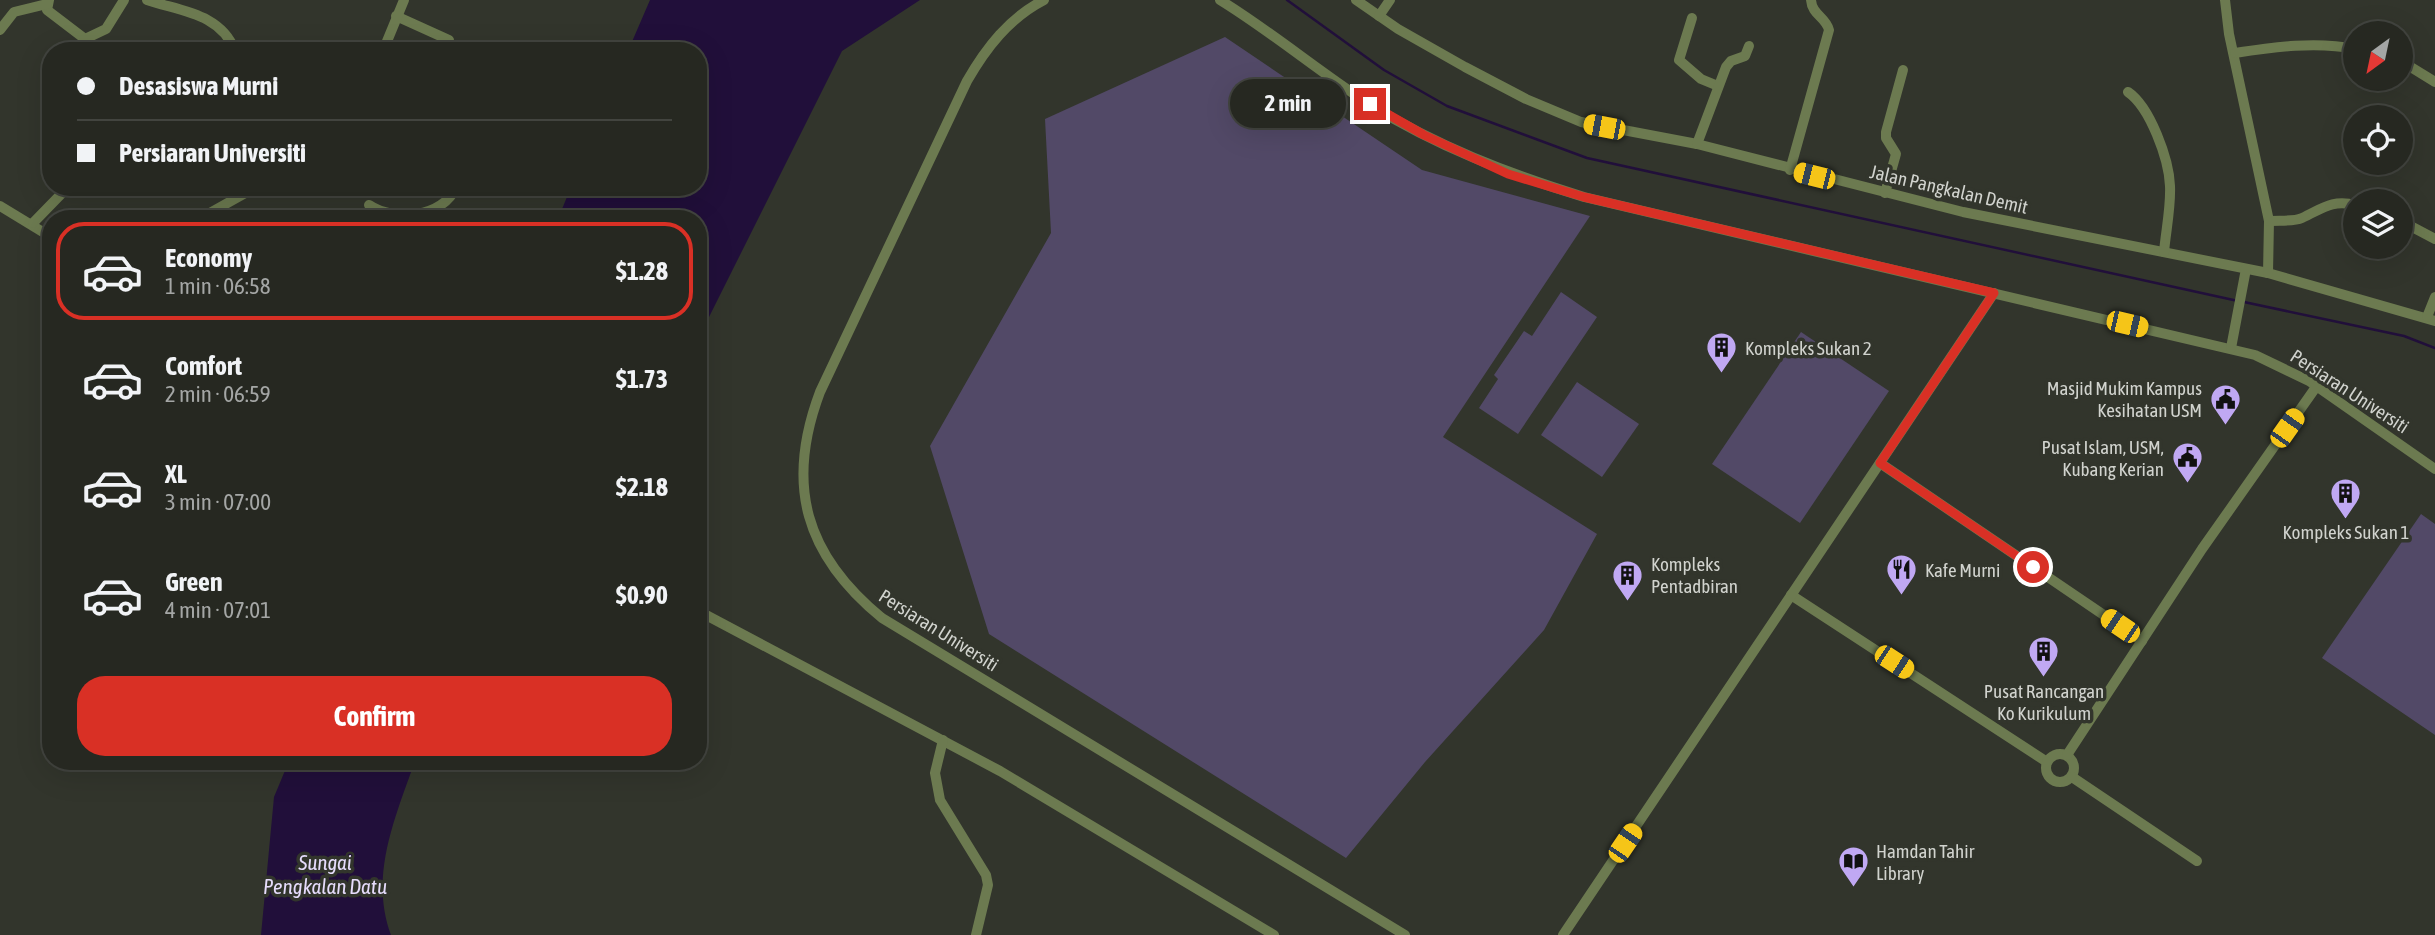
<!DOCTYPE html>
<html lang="en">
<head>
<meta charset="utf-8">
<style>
	body { margin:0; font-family:"Asap Condensed",sans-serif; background:#32342e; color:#f1f3f6; height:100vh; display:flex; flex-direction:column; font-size:26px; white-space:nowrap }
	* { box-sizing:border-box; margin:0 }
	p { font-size:23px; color:#a4a6a5 }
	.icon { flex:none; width:38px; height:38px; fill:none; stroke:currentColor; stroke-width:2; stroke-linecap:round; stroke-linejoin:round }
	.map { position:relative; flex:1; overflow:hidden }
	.side { position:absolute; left:42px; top:210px; width:665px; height:560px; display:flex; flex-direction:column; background:#262821; border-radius:28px; box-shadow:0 7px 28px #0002,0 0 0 2px #42443f }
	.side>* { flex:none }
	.guide { position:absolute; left:42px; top:42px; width:665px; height:154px; border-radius:28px; box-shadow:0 7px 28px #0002,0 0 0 2px #42443f; display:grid; align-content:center; height:154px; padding:0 35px; background:#262821 }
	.needle { width:46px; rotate:213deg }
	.controls { position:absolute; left:2343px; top:21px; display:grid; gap:14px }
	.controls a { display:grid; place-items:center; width:70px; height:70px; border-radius:50%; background:#262821; box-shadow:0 7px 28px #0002,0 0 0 2px #42443f; font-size:35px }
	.end { position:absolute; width:32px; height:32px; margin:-16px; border:9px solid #d93025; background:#fff; box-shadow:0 0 0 4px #fff }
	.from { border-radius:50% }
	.bubble { position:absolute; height:49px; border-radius:24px; background:#262821; box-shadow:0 7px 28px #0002,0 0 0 2px #42443f; font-size:23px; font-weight:700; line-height:49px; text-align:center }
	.car { position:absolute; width:21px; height:42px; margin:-21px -10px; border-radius:9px; box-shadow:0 0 5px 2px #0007; background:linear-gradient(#f5c518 24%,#345 0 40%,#f5c518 0 76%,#345 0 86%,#f5c518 0) }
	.guide b { display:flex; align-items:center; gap:24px; height:66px; font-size:26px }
	.guide b+b { border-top:2px solid #42443f }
	.guide i { width:18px; height:18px; background:#f1f3f6 }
	ul { padding:12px 0 0; list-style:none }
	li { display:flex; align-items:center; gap:21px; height:98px; margin:0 14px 10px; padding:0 21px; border:4px solid transparent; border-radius:28px }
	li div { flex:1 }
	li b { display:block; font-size:26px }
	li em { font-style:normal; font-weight:700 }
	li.current { border-color:#d93025 }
	li>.icon { width:63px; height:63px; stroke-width:1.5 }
	.primary-button { display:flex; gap:14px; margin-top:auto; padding:14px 35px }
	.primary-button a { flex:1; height:80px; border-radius:28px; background:#d93025; color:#fff; font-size:28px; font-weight:700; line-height:80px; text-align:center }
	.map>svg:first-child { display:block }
	.green { fill:#524967 }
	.water { fill:#210f3a }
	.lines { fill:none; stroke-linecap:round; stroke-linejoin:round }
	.stream { stroke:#210f3a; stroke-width:2.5 }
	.street { stroke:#6c7a50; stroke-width:10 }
	.route { stroke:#d93025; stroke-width:9 }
	.labels { text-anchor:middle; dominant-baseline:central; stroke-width:7; stroke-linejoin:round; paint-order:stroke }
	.street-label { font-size:19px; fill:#d1d3ce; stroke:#32352c }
	.poi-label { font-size:19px; fill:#d1d3ce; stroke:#32352c; text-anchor:start }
	.water-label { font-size:21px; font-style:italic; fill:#e6dcfc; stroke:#32352c }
</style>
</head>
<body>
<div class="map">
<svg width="2435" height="935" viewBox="0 0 2435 935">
	<rect width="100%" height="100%" fill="#32352c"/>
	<!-- green -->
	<g class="green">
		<path d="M 1225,37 L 1422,170 L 1590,216 L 1443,437 L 1597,534 L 1544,630 L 1425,762 L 1346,858 L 989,634 L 930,446 L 1051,233 L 1045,119 Z"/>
		<path d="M 1561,292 L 1597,317 L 1518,434 L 1479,408 L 1498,379 L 1494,375 L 1524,331 L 1532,336 Z"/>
		<path d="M 1801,332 L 1889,391 L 1800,523 L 1712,464 Z"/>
		<path d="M 1577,382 L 1639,424 L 1602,477 L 1541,435 Z"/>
		<path d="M 2421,514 L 2435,524 L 2435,735 L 2322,658 Z"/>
	</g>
	<!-- water -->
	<g class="water">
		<path d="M 650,0 L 920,0 L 842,51 L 698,339 L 698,219 L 558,219 L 571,187 L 698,187 L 698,51 L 628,51 Z"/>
		<path d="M 289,761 L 415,761 C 395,818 369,876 391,935 L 261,935 L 274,797 Z"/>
	</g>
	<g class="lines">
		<!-- stream -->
		<g class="stream">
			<path d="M 1287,0 L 1384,70 L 1447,106 L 1587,158 L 2238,301"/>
			<path d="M 2244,302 L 2404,336 L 2435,348"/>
		</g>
		<!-- street -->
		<g class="street">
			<path d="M 49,0 L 47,10 L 85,39"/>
			<path d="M 147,0 C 179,11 221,13 235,51"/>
			<path d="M 1044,0 C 1009,18 986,48 967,81 L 820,392 C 785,485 805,555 882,618 L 1405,935"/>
			<path d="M 1220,0 C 1272,32 1318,71 1369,104 C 1436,146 1509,174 1584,197 L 2255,355 L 2309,381 L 2435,469"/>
			<path d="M 1356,0 L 1398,29 L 1465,67 L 1526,99 L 1581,122 L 1697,144 L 1963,212 L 2268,273 L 2435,321"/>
			<path d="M 2225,0 L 2229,34 L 2269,221 L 2268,273"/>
			<path d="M 396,16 L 449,40"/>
			<path d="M 1379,16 L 1390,0"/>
			<path d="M 1692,18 L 1679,60 L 1701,79 L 1718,86"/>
			<path d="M 0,30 L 14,12 L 47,4"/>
			<path d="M 80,51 L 85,39 L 106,29 L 124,0"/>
			<path d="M 383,51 L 404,0"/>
			<path d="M 2235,53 C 2275,47 2315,41 2356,49"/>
			<path d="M 2401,61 L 2435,82"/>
			<path d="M 2128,92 C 2150,107 2169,159 2170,186 C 2171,207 2166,230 2164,252"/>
			<path d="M 1697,144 L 1726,67 L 1731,61 L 1745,56 L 1749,46"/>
			<path d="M 1790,170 L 1829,30 C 1826,17 1812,15 1811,0"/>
			<path d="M 1885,193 L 1896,154 L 1886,138 L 1886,132 L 1903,70"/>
			<path d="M 369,205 C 394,222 443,218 456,187"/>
			<path d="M 0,206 L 51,237"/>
			<path d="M 199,219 L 256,187"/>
			<path d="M 2269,221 C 2279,220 2293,222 2302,218 C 2322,209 2331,199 2356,205"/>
			<path d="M 2401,221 L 2435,239"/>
			<path d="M 33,223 L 68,187"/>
			<path d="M 2427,317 L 2435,297"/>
			<path d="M 2231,348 L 2246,269"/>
			<path d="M 1880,463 L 2142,641"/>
			<path d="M 1791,595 L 2047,762"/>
			<path d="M 706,615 L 1000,771 L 1274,935"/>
			<path d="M 943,740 L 935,773 L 940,800 L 986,875 L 988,885 L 976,935"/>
			<circle cx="2060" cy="768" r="14"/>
			<path d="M 2067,755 L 2202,549 L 2316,387"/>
			<path d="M 2072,777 L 2197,861"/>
			<path d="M 1563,935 L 1994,293"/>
		</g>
	</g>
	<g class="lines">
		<!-- route -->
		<path class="route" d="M 1370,104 L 1424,135 L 1508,174 L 1584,197 L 1994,293 L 1880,463 L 2033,567"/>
	</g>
	<!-- icons -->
	<defs>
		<symbol id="building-pin" viewBox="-11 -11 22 30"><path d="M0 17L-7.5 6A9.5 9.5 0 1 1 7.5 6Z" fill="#c0a8f3" stroke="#32352c"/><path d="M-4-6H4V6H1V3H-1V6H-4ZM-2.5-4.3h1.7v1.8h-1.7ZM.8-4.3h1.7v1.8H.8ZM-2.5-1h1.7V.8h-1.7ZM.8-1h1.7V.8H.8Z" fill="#111"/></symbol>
		<symbol id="civic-pin" viewBox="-11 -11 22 30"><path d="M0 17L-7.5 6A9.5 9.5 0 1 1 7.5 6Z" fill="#c0a8f3" stroke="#32352c"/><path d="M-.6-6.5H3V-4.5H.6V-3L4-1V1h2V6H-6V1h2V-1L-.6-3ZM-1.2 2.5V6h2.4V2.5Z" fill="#111"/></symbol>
		<symbol id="restaurant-pin" viewBox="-11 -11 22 30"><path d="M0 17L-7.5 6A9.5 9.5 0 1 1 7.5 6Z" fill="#c0a8f3" stroke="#32352c"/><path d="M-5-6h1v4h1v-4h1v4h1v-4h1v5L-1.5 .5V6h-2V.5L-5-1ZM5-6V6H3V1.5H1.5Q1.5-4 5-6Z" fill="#111"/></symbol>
		<symbol id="library-pin" viewBox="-11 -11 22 30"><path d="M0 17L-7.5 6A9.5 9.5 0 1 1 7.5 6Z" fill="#c0a8f3" stroke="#32352c"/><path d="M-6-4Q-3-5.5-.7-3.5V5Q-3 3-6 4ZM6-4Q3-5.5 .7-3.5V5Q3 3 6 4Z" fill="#111"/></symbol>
	</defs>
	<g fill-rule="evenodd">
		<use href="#building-pin" x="1704" y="330" width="35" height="47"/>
		<use href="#civic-pin" x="2208" y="382" width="35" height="47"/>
		<use href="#civic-pin" x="2170" y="440" width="35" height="47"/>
		<use href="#building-pin" x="2328" y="476" width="35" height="47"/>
		<use href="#restaurant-pin" x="1884" y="552" width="35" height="47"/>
		<use href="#building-pin" x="1610" y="558" width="35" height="47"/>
		<use href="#building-pin" x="2026" y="634" width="35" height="47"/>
		<use href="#library-pin" x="1836" y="844" width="35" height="47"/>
	</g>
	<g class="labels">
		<!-- street labels -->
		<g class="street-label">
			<text transform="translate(1949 189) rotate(13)">Jalan Pangkalan Demit</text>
			<text transform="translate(2350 391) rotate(33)">Persiaran Universiti</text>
			<text transform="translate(939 630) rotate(32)">Persiaran Universiti</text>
		</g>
		<!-- poi labels -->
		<g class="poi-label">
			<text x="1745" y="348">Kompleks Sukan 2</text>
			<text x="2202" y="388" text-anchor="end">Masjid Mukim Kampus<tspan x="2202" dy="22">Kesihatan USM</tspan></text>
			<text x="2164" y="447" text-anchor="end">Pusat Islam, USM,<tspan x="2164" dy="22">Kubang Kerian</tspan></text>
			<text x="2346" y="532" text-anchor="middle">Kompleks Sukan 1</text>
			<text x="1651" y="564">Kompleks<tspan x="1651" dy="22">Pentadbiran</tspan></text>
			<text x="1925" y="570">Kafe Murni</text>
			<text x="2044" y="691" text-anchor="middle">Pusat Rancangan<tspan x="2044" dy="22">Ko Kurikulum</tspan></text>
			<text x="1876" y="851">Hamdan Tahir<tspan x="1876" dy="22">Library</tspan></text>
		</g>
		<!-- water labels -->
		<g class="water-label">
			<text x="325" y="862">Sungai<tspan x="325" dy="24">Pengkalan Datu</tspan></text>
		</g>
	</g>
</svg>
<div class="controls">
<a><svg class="needle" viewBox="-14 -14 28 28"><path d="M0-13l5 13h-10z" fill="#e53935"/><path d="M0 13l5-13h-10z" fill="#a4a6a5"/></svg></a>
<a><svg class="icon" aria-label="locate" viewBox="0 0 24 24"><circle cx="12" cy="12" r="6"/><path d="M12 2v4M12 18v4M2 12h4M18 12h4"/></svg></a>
<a><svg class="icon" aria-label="layers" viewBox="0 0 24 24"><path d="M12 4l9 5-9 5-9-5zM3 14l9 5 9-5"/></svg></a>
</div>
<i class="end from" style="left:2033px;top:567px"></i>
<i class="end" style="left:1370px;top:104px"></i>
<div class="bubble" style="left:1230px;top:79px;width:116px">2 min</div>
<i class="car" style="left:1604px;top:127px;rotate:281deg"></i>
<i class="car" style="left:1814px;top:176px;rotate:284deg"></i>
<i class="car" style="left:2127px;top:324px;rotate:103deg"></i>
<i class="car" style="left:2287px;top:428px;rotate:35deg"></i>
<i class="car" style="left:2120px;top:626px;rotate:304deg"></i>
<i class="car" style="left:1894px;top:662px;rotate:123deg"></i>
<i class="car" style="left:1625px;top:843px;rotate:34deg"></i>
<div class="guide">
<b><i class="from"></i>Desasiswa Murni</b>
<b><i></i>Persiaran Universiti</b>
</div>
<section class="side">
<ul>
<li class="current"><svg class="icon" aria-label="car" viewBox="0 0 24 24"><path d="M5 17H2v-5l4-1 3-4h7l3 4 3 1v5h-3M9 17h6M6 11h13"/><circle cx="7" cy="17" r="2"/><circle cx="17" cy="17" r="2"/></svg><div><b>Economy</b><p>1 min · 06:58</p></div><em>$1.28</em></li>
<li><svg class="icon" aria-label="car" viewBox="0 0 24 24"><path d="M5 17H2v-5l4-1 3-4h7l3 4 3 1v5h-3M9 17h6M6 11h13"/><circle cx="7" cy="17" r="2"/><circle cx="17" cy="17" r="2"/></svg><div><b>Comfort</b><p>2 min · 06:59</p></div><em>$1.73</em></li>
<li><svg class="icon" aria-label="car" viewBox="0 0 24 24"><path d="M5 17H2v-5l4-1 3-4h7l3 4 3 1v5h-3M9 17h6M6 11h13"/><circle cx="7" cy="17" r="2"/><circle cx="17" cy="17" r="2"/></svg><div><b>XL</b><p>3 min · 07:00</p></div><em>$2.18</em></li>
<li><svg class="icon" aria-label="car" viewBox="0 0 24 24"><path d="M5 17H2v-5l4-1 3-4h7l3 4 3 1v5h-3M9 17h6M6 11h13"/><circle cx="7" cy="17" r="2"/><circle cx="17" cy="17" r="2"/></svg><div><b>Green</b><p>4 min · 07:01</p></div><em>$0.90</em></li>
</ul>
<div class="primary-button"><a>Confirm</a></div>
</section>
</div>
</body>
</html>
